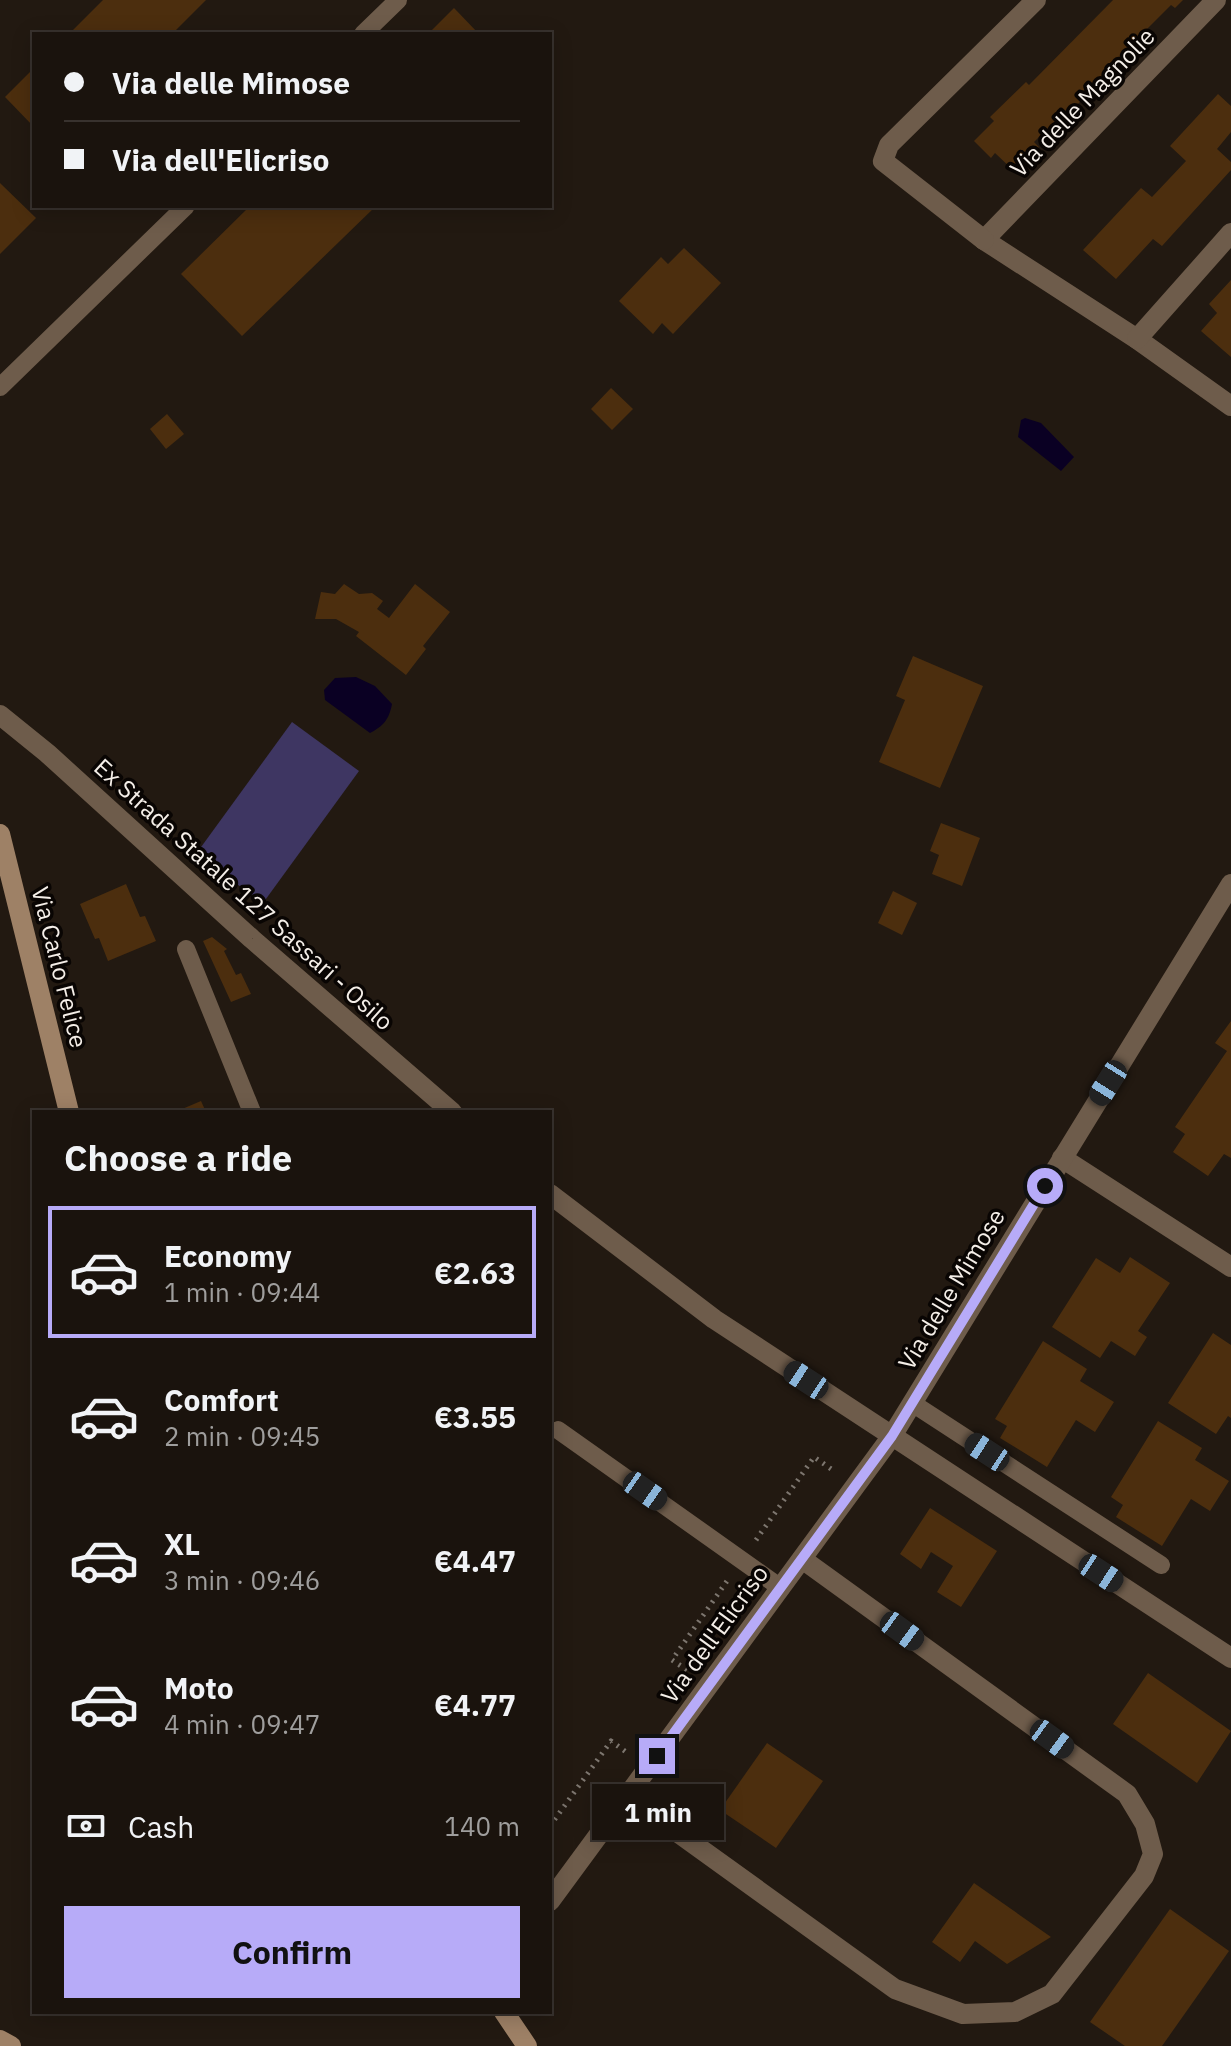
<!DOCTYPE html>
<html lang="en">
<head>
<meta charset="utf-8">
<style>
	body { margin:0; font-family:"IBM Plex Sans",sans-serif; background:#27201b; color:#f1f3f6; height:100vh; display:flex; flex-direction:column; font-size:30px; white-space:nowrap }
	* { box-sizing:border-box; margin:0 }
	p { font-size:26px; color:#9f9e9d }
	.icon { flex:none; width:44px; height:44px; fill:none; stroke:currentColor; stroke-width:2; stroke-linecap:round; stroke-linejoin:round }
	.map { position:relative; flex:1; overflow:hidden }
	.panel { position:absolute; left:32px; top:1110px; width:520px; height:904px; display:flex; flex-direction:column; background:#1a130d; border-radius:0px; box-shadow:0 4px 20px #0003,0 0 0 2px #38322e }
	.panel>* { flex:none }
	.guide { position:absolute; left:32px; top:32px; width:520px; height:176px; border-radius:0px; box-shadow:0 4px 20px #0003,0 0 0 2px #38322e; display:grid; align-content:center; height:176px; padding:0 32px; background:#1a130d }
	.end { position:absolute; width:36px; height:36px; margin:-18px; border:10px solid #b7abf8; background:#111; box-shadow:0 0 0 4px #111 }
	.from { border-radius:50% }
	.bubble { position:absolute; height:56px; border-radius:0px; background:#1a130d; box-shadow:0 4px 20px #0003,0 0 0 2px #38322e; font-size:26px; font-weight:800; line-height:56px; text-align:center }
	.car { position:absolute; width:24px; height:48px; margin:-24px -12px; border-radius:10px; box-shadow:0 0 6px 2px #0007; background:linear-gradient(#222 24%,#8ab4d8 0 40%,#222 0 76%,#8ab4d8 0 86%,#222 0) }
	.guide b { display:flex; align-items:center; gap:28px; height:76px; font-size:30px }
	.guide b+b { border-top:2px solid #38322e }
	.guide i { width:20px; height:20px; background:#f1f3f6 }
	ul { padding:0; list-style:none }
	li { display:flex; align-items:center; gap:24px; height:132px; margin:0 16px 12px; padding:0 16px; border:4px solid transparent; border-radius:0px }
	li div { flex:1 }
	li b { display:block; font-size:30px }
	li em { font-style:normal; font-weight:800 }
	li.active { border-color:#b7abf8 }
	li>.icon { width:72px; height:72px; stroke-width:1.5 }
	h2 { padding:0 32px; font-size:36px; line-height:96px }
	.pay { display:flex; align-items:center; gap:20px; height:88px; padding:0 32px; font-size:30px }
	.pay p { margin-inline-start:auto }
	.action { display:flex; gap:16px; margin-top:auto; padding:16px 32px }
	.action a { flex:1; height:92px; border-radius:0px; background:#b7abf8; color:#111; font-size:32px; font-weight:800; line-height:92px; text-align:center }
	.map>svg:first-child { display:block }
	.green { fill:#3e3662 }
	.water { fill:#0a0023 }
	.building { fill:#4c2e0e }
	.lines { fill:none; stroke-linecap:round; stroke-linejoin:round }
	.path { stroke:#7d766f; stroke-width:5; stroke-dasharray:2 6; stroke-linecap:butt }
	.service { stroke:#6e5c4b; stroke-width:18 }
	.minor { stroke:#6e5c4b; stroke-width:20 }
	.tertiary { stroke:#6e5c4b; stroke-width:20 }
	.secondary { stroke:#9e8166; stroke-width:20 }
	.route { stroke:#b7abf8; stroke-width:10 }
	.labels { text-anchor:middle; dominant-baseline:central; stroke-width:7; stroke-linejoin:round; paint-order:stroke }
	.street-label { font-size:24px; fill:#f4eee8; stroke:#090503 }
</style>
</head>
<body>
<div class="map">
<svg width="1231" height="2046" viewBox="0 0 1231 2046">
	<rect width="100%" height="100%" fill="#221911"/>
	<!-- green -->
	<path class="green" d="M 292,722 L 359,771 L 263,903 L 196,854 Z"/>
	<!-- water -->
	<g class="water">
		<path d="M 1025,418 L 1041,423 L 1074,457 L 1061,471 L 1018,437 L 1021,420 Z"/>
		<path d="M 356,677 L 375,686 L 392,704 C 389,720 383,726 370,733 L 325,700 L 324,690 L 335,678 Z"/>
	</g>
	<!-- building -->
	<g class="building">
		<path d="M 103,0 L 206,0 L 172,34 L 69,34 Z"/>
		<path d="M 1113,0 L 1183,0 L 1175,8 L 1171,5 L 1135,41 L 1137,44 L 1073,109 L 1070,106 L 1034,142 L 1039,147 L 1014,171 L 995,153 L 991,158 L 974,141 L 994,121 L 990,117 L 1026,82 L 1029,85 Z"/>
		<path d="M 454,8 L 479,34 L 428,34 Z"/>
		<path d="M 34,68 L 34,127 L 5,97 Z"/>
		<path d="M 1218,94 L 1231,106 L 1231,132 L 1217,149 L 1231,162 L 1231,170 L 1162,246 L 1153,239 L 1116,279 L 1083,250 L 1141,188 L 1152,197 L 1186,161 L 1170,146 Z"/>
		<path d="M 0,183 L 36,218 L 0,254 Z"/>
		<path d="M 250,206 L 376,206 L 242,336 L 181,274 Z"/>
		<path d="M 684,248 L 721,283 L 673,334 L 662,323 L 653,334 L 619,301 L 661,257 L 668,264 Z"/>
		<path d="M 1231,280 L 1231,357 L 1201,331 L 1217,313 L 1209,304 Z"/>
		<path d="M 611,388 L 633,409 L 612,430 L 591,409 Z"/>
		<path d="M 167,414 L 184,434 L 166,449 L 150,429 Z"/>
		<path d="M 344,584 L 359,594 L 372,593 L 383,601 L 377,609 L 389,618 L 415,584 L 450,612 L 423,646 L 426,649 L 406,675 L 356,636 L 359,632 L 336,619 L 315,619 L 321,592 L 335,594 Z"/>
		<path d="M 913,656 L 983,686 L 940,788 L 879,762 L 905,700 L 896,696 Z"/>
		<path d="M 941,823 L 980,838 L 962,886 L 932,874 L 939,855 L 930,851 Z"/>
		<path d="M 126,884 L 140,917 L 145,916 L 156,941 L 108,961 L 99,938 L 95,939 L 80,904 Z"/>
		<path d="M 893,891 L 917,903 L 902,935 L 878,923 Z"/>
		<path d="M 212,937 L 227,949 L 224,951 L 236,975 L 241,973 L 251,994 L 231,1002 L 203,941 Z"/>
		<path d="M 1231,1021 L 1231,1158 L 1224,1154 L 1208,1176 L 1173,1152 L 1185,1134 L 1175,1127 L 1227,1051 L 1215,1043 Z"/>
		<path d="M 201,1101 L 206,1112 L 175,1112 Z"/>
		<path d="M 1130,1257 L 1170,1283 L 1138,1331 L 1147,1337 L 1135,1356 L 1111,1341 L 1100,1358 L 1052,1327 L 1096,1258 L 1120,1273 Z"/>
		<path d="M 1213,1333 L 1231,1345 L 1231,1418 L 1228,1416 L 1216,1434 L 1168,1403 Z"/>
		<path d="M 1043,1341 L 1087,1369 L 1080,1381 L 1114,1402 L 1095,1432 L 1076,1420 L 1047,1467 L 1000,1438 L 1007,1426 L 995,1419 Z"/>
		<path d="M 1158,1421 L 1202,1448 L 1195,1460 L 1229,1481 L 1210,1511 L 1191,1499 L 1162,1546 L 1116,1517 L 1123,1505 L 1111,1497 Z"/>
		<path d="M 930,1508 L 997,1551 L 961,1607 L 937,1592 L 953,1566 L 931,1552 L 921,1569 L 900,1554 Z"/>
		<path d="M 1148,1673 L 1231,1731 L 1197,1783 L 1113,1724 Z"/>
		<path d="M 767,1743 L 823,1781 L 776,1848 L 720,1810 Z"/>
		<path d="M 974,1883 L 1051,1937 L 1007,1964 L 975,1941 L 960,1962 L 932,1942 Z"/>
		<path d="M 1170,1909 L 1229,1951 L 1162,2046 L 1125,2046 L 1090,2022 Z"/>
	</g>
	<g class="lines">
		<!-- path -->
		<g class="path">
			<path d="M 756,1540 L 814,1457 L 834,1471"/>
			<path d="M 687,1670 L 672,1660 L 727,1581"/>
			<path d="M 550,1826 L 611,1741 L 626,1752"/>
		</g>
		<!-- service -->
		<g class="service">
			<path d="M 363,34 L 398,0"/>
			<path d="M 0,387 L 186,206"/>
			<path d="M 186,949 L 252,1112"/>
			<path d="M 912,1403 L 1161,1565"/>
			<path d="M 558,1430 L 781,1588"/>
		</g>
		<!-- minor -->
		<g class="minor">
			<path d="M 1216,0 L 984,240 L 1137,339 L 1231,406"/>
			<path d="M 984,240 L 883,161 L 889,145 L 1036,0"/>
			<path d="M 1137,339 L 1231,233"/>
			<path d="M 1062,1158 L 1231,1267"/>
			<path d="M 627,1796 L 895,1989 L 963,2014 L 1015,2012 L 1052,1994 L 1144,1876 L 1153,1854 L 1145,1824 L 1127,1794 L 802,1559"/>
			<path d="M 550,1901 L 892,1436 L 1231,884"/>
		</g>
		<!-- tertiary -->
		<g class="tertiary">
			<path d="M 0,715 L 47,753 L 252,939 L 452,1112"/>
			<path d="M 550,1194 L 714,1319 L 1231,1658"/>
		</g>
		<!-- secondary -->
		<g class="secondary">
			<path d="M 0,834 L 69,1112"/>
			<path d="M 504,2012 L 527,2046"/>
			<path d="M 0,2040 L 11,2046"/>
		</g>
	</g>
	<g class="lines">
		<!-- route -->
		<path class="route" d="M 657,1756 L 892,1436 L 1045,1186"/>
	</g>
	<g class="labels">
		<!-- street labels -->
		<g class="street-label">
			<text transform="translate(1082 102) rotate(-46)">Via delle Magnolie</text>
			<text transform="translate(244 894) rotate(42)">Ex Strada Statale 127 Sassari - Osilo</text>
			<text transform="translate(60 967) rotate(76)">Via Carlo Felice</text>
			<text transform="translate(951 1289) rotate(-59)">Via delle Mimose</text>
			<text transform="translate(714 1634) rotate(-54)">Via dell'Elicriso</text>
		</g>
	</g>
</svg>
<i class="end from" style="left:1045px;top:1186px"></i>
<i class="end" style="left:657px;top:1756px"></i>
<div class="bubble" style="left:592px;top:1784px;width:132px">1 min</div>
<i class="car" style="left:1108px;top:1083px;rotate:212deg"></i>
<i class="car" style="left:806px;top:1380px;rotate:303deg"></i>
<i class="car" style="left:987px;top:1452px;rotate:303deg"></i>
<i class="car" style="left:645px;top:1491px;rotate:125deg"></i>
<i class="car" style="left:1101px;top:1573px;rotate:123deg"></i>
<i class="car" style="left:902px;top:1631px;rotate:126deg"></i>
<i class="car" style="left:1052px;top:1739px;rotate:126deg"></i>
<div class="guide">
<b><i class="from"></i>Via delle Mimose</b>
<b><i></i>Via dell'Elicriso</b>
</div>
<section class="panel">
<h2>Choose a ride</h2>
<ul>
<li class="active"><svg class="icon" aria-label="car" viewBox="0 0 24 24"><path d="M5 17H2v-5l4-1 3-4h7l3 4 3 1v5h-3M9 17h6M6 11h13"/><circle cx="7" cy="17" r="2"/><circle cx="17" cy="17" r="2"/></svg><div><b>Economy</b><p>1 min · 09:44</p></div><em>€2.63</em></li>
<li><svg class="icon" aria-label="car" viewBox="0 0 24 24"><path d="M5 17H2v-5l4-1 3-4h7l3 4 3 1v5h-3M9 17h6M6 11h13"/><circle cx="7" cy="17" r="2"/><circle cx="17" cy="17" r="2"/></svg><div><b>Comfort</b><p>2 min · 09:45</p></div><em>€3.55</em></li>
<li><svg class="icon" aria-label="car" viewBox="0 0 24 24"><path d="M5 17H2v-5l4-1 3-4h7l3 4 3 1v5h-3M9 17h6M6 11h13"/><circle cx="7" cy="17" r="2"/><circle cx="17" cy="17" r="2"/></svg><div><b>XL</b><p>3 min · 09:46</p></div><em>€4.47</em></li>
<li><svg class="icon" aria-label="car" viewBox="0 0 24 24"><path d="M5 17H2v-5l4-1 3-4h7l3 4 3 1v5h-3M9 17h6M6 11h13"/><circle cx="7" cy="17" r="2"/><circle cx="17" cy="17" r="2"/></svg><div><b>Moto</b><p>4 min · 09:47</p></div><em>€4.77</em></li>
</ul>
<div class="pay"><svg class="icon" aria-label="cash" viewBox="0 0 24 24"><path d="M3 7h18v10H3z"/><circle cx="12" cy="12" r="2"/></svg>Cash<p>140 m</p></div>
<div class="action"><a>Confirm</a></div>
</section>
</div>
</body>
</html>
